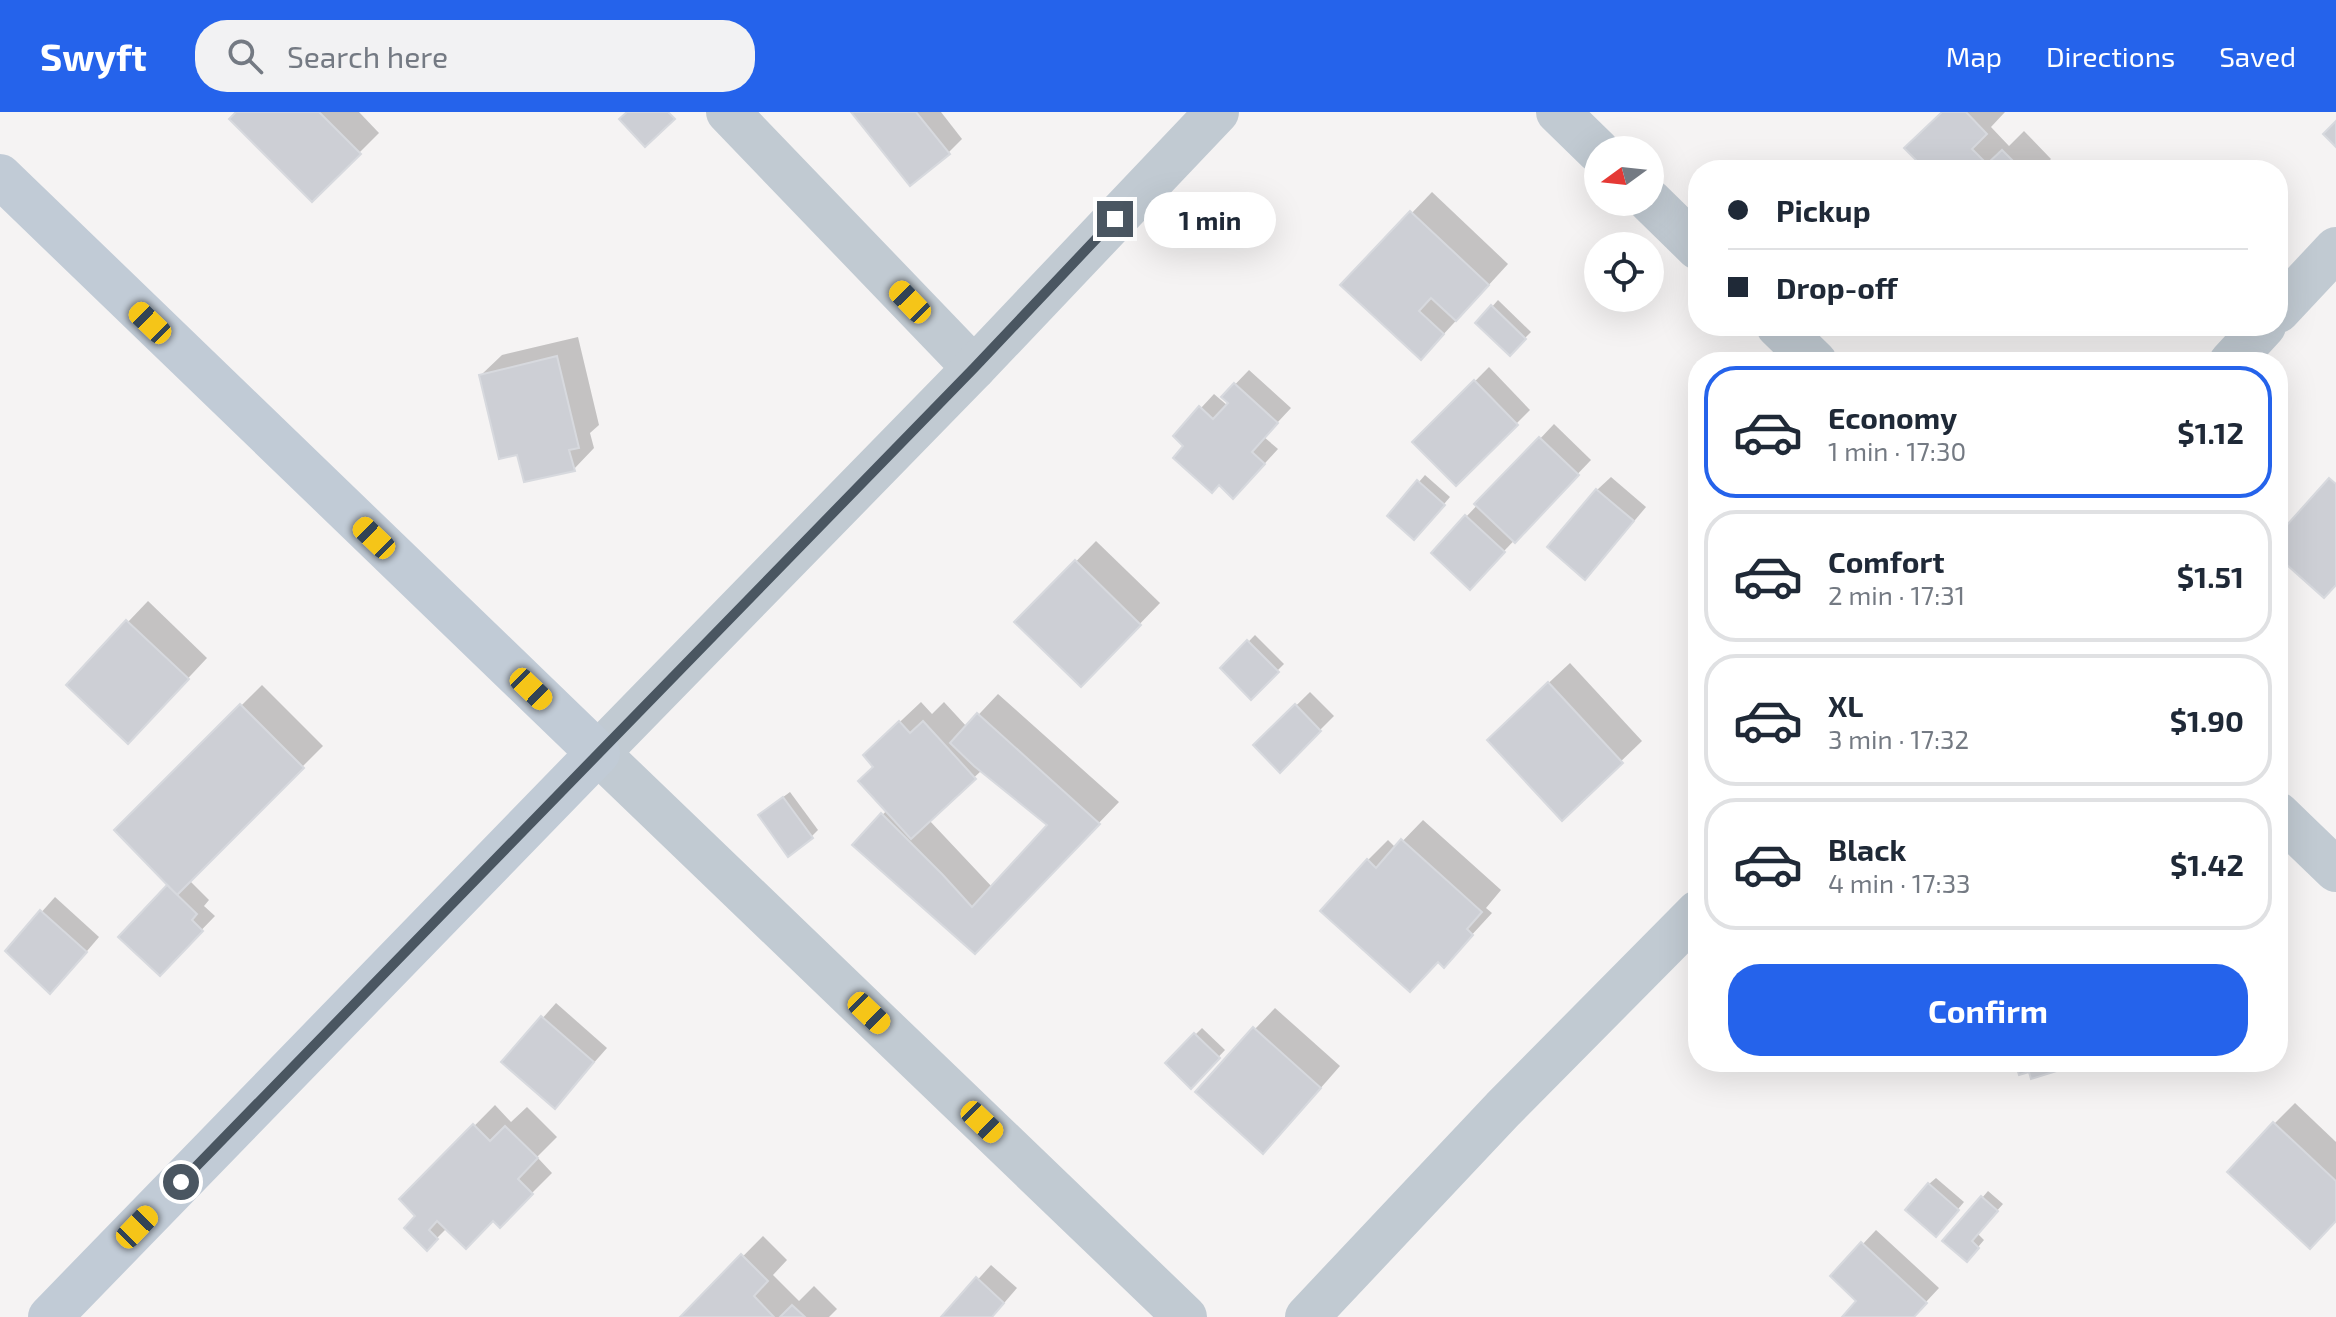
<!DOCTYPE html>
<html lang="en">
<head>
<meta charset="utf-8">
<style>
	body { margin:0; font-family:"Exo 2",sans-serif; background:#f2f2f3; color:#1f2937; height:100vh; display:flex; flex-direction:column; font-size:30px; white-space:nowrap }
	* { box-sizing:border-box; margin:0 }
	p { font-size:26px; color:#747a83 }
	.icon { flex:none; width:44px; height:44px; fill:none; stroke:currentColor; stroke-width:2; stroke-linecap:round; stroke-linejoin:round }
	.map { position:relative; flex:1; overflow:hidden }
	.side { position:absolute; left:1688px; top:240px; width:600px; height:720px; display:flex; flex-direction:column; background:#fff; border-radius:32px; box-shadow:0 8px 32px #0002 }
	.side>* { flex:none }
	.top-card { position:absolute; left:1688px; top:48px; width:600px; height:176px; border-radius:32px; box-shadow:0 8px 32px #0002; display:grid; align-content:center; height:176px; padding:0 40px; background:#fff }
	.needle { width:52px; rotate:255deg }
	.fabs { position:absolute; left:1584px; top:24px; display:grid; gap:16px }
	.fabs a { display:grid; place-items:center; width:80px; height:80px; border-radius:50%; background:#fff; box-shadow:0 8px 32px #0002; font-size:40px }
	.end { position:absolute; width:36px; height:36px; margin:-18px; border:10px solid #4a5661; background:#fff; box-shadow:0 0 0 4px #fff }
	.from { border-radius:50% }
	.bubble { position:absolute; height:56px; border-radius:28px; background:#fff; box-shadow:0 8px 32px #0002; font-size:26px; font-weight:700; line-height:56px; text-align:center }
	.car { position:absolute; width:24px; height:48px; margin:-24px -12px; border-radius:10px; box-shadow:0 0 6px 2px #0007; background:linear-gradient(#f5c518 24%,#345 0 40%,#f5c518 0 76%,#345 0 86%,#f5c518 0) }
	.top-card b { display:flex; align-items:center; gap:28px; height:76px; font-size:30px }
	.top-card b+b { border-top:2px solid #e0e1e3 }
	.top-card i { width:20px; height:20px; background:#1f2937 }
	ul { padding:14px 0 0; list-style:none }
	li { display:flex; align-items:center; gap:24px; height:132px; margin:0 16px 12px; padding:0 24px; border:4px solid #e0e1e3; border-radius:32px }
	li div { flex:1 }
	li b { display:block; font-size:30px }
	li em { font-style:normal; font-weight:700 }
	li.active { border-color:#2563eb }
	li>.icon { width:72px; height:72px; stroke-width:1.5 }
	.primary-button { display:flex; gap:16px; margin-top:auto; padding:16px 40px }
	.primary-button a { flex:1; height:92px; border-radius:32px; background:#2563eb; color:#fff; font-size:32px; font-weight:700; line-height:92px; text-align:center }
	header { display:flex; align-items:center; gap:48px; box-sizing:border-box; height:112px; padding:0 40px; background:#2563eb; color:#fff }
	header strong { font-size:38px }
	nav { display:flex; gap:44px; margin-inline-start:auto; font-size:28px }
	.search { width:560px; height:72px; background:#f2f2f3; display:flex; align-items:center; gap:20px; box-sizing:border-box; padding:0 28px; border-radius:32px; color:#747a83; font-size:30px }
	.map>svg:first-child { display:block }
	.shadow { fill:#0003; fill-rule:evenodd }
	.building { fill:#cdcfd5; stroke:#d7d9de; stroke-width:2 }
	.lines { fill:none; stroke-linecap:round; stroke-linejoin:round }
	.street { stroke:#c1cad2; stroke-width:44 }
	.secondary { stroke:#c1cbd6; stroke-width:44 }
	.route { stroke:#4a5661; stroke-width:10 }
</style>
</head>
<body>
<header>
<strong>Swyft</strong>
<div class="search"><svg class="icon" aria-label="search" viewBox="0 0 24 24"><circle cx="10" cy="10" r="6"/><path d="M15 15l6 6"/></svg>Search here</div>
<nav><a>Map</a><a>Directions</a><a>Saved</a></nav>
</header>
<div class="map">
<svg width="2336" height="1205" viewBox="0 0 2336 1205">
	<rect width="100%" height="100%" fill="#f5f3f3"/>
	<!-- shadow -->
	<g class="shadow">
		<path d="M 239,0 L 359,0 L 379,21 L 312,88 Z"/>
		<path d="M 854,0 L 941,0 L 962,27 L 948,41 Z"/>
		<path d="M 1944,0 L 2005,0 L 1991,15 L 2009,34 L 2024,19 L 2051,47 L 2040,58 L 1928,58 Z"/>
		<path d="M 1432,80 L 1508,152 L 1441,225 L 1343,173 Z"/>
		<path d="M 1498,188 L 1531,220 L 1510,241 L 1478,211 Z"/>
		<path d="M 578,225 L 599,313 L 590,321 L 594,336 L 574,357 L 518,341 L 481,263 L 502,243 Z"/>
		<path d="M 1489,255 L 1530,298 L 1456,372 L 1415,330 Z"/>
		<path d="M 1249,258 L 1291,296 L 1264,325 L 1278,337 L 1247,371 L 1186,333 L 1175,324 L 1214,282 L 1228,294 L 1231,291 L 1224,284 Z"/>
		<path d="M 1554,312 L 1591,348 L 1483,461 L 1466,405 Z"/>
		<path d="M 1425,363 L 1450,385 L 1421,419 L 1419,370 Z"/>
		<path d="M 1611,365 L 1646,395 L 1598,452 L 1597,378 Z"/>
		<path d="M 1096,429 L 1160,491 L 1101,552 L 1017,510 Z"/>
		<path d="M 148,489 L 207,546 L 148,609 L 128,510 Z"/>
		<path d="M 1255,523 L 1284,552 L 1251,585 L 1223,556 Z"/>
		<path d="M 1570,551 L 1642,629 L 1562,706 L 1510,607 Z"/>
		<path d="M 262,573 L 323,634 L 189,768 L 209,788 L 204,794 L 215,804 L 160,861 L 121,825 L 170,772 L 116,718 Z"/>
		<path d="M 1310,580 L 1334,604 L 1280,658 L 1256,633 Z"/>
		<path d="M 998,582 L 1119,690 L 995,819 L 855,733 L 887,698 L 876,654 L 886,623 L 921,590 L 932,602 L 944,590 L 967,615 ZM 982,658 L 1050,713 L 993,776 L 929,708 Z"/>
		<path d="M 790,680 L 818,718 L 811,725 L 767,697 Z"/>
		<path d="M 1423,708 L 1501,778 L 1486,796 L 1492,801 L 1444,853 L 1368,748 L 1388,728 L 1396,736 Z"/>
		<path d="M 55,785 L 99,825 L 64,866 L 7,839 Z"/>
		<path d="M 556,891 L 607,936 L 568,980 L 504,950 Z"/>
		<path d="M 1275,896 L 1340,954 L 1283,1019 L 1255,917 Z"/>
		<path d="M 1202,916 L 1225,938 L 1191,974 L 1167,951 Z"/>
		<path d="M 2295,991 L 2336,1030 L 2336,1108 L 2274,1012 Z"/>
		<path d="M 495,993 L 511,1010 L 527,995 L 557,1025 L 537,1045 L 552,1061 L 500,1113 L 494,1106 L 447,1116 L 427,1136 L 418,1104 L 402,1087 Z"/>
		<path d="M 1936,1066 L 1964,1090 L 1942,1116 L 1929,1072 Z"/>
		<path d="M 1988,1079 L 2003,1092 L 1977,1121 L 1984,1128 L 1973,1141 L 1945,1129 Z"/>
		<path d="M 1876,1118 L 1939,1176 L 1912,1205 L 1844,1205 L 1859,1189 L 1833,1164 Z"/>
		<path d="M 763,1124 L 787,1148 L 773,1163 L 799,1189 L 814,1174 L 837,1197 L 829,1205 L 683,1205 Z"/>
		<path d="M 991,1153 L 1017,1176 L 992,1205 L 944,1205 Z"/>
	</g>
	<!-- building -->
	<g class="building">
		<path d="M 236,0 L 319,0 L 361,42 L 312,90 L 229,7 Z"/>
		<path d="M 627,0 L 668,0 L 675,7 L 645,35 L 619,7 Z"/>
		<path d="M 851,0 L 916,0 L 950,42 L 910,74 Z"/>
		<path d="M 1942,0 L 1966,0 L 1987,22 L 1972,37 L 1987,52 L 2002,38 L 2022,58 L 1926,58 L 1904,36 Z"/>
		<path d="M 2336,9 L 2336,35 L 2323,22 Z"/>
		<path d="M 1410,99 L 1489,173 L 1456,209 L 1431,186 L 1419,199 L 1444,222 L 1421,248 L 1340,173 Z"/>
		<path d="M 1491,193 L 1526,227 L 1510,244 L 1475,211 Z"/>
		<path d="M 557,244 L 579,336 L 569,338 L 575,359 L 524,370 L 517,343 L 499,347 L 479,263 Z"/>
		<path d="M 1474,268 L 1518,313 L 1456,374 L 1412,330 Z"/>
		<path d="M 1234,271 L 1278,311 L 1252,340 L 1265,352 L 1233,387 L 1219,373 L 1212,381 L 1173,346 L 1183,334 L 1173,324 L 1199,294 L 1213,307 L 1228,291 L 1221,285 Z"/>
		<path d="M 1539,325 L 1579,363 L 1515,431 L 1474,392 Z"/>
		<path d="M 2329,366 L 2336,372 L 2336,473 L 2324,486 L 2278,445 L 2278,423 Z"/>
		<path d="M 1417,368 L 1445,393 L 1414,428 L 1387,404 Z"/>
		<path d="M 1596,377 L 1634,409 L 1585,468 L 1547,435 Z"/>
		<path d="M 1465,403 L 1505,440 L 1470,478 L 1431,441 Z"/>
		<path d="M 1075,448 L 1141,513 L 1081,575 L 1014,510 Z"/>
		<path d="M 1698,460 L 1698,476 L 1690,469 Z"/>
		<path d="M 126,508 L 189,567 L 128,632 L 66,573 Z"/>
		<path d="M 1247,528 L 1279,560 L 1251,588 L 1220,556 Z"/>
		<path d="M 1548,570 L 1623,651 L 1562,709 L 1487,628 Z"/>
		<path d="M 240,592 L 304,656 L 177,783 L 114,718 Z"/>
		<path d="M 1295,592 L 1321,619 L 1280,661 L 1253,633 Z"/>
		<path d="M 977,601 L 1100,712 L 975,842 L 852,733 L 881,701 L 943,763 L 972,795 L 1047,713 L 974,654 L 950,631 Z"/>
		<path d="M 899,609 L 910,621 L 923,609 L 976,667 L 911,727 L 858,669 L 873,655 L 863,643 Z"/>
		<path d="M 783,685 L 813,726 L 788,745 L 758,703 Z"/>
		<path d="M 1401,727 L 1482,800 L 1467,817 L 1473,823 L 1444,856 L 1438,850 L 1410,880 L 1320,799 L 1367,747 L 1376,756 Z"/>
		<path d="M 167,773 L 197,802 L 192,808 L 203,819 L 160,864 L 118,825 Z"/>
		<path d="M 40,798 L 87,840 L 50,882 L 5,839 Z"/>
		<path d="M 541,904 L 594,950 L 555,997 L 501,950 Z"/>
		<path d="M 1253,915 L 1321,976 L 1263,1042 L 1195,980 Z"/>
		<path d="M 1194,921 L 1220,946 L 1191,977 L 1165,951 Z"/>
		<path d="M 2015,950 L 2065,950 L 2066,956 L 2031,967 L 2029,960 L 2019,963 Z"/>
		<path d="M 2273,1010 L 2336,1069 L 2336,1109 L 2310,1137 L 2227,1060 Z"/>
		<path d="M 473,1012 L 490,1029 L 505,1014 L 538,1046 L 518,1067 L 533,1082 L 500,1116 L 493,1109 L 466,1137 L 437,1109 L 429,1118 L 438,1127 L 427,1139 L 404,1116 L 415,1104 L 399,1087 Z"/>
		<path d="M 1928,1071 L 1959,1098 L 1936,1125 L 1905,1098 Z"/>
		<path d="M 1981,1084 L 1998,1099 L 1972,1129 L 1979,1136 L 1967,1150 L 1942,1129 Z"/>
		<path d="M 1861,1130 L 1927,1191 L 1914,1205 L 1842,1205 L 1856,1189 L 1830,1164 Z"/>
		<path d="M 741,1142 L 768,1169 L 754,1184 L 774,1205 L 680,1205 Z"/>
		<path d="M 976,1165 L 1004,1191 L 992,1205 L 941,1205 Z"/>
		<path d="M 792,1193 L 805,1205 L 780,1205 Z"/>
	</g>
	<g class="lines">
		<!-- street -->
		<g class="street">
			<path d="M 728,0 L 974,256"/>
			<path d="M 1558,0 L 1598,39"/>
			<path d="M 1650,89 L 1698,136"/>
			<path d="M 2278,199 L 2336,137"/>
			<path d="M 1778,214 L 1815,250"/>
			<path d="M 2231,250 L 2264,214"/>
			<path d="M 2278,702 L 2336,758"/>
			<path d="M 1185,1205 L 598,641 L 974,256 L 1217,0"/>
			<path d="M 1307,1205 L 1503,997 L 1698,800"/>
		</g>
		<!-- secondary -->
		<path class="secondary" d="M 0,64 L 598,641 L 50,1205"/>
	</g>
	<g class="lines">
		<!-- route -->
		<path class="route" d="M 181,1070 L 974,256 L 1115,107"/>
	</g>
</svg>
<div class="fabs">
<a><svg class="needle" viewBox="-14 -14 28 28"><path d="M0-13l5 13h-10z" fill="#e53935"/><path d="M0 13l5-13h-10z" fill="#747a83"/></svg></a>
<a><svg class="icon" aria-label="locate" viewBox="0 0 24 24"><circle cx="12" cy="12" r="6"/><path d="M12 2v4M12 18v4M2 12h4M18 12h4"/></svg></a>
</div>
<i class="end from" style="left:181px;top:1070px"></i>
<i class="end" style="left:1115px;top:107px"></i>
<div class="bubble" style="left:1144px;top:80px;width:132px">1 min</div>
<i class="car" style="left:910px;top:190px;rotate:316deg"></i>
<i class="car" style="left:150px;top:211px;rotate:314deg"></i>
<i class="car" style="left:374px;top:426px;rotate:314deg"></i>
<i class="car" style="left:531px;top:577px;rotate:134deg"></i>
<i class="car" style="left:869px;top:901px;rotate:134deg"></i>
<i class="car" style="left:982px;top:1010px;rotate:134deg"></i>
<i class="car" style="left:137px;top:1115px;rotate:44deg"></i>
<div class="top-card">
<b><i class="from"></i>Pickup</b>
<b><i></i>Drop-off</b>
</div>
<section class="side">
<ul>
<li class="active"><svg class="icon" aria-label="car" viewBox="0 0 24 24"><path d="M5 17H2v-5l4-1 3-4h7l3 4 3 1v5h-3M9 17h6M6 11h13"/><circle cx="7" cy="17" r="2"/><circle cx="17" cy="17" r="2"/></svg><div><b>Economy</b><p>1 min · 17:30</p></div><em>$1.12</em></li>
<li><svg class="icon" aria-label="car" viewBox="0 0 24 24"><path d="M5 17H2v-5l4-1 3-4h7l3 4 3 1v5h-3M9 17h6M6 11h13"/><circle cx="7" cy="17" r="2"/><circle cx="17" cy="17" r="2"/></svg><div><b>Comfort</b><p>2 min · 17:31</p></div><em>$1.51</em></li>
<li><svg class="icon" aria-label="car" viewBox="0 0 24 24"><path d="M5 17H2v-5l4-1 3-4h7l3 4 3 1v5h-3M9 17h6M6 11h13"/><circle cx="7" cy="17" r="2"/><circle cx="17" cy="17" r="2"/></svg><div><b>XL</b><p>3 min · 17:32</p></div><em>$1.90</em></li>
<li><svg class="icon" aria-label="car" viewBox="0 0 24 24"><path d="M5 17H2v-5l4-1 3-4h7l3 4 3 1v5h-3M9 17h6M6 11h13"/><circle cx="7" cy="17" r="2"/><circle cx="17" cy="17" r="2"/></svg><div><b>Black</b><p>4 min · 17:33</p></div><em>$1.42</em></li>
</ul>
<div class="primary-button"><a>Confirm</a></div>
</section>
</div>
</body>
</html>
